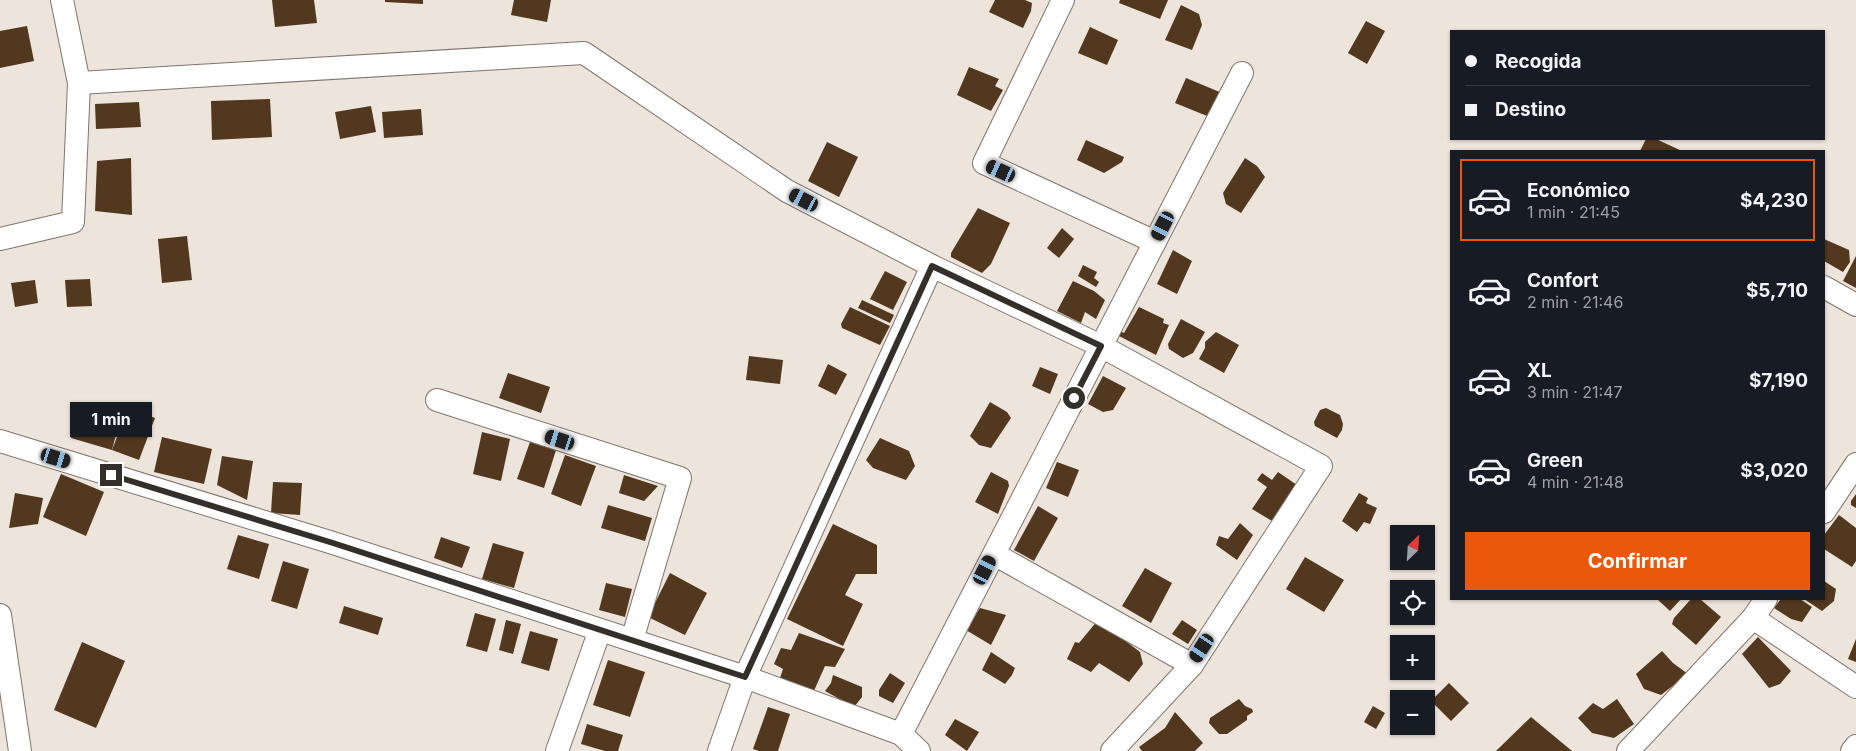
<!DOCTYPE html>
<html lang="es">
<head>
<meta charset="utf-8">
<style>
	body { margin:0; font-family:Inter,sans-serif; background:#242831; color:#f1f3f6; height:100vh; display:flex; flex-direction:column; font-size:19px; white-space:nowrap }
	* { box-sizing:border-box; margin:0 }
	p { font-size:16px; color:#9ea1a6 }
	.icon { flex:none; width:28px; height:28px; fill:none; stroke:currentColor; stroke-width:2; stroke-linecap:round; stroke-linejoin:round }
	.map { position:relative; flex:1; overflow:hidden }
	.details { position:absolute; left:1450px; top:150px; width:375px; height:450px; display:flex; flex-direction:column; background:#171b24; border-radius:0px; box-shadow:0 1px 4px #0004 }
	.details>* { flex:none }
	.banner { position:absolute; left:1450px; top:30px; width:375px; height:110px; border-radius:0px; box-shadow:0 1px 4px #0004; display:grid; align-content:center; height:110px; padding:0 15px; background:#171b24 }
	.needle { width:32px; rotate:25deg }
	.tools { position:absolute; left:1390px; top:525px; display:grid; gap:10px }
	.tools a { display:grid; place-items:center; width:45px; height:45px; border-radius:0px; background:#171b24; box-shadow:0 1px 4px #0004; font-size:25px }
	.end { position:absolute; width:22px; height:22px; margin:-11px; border:6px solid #33302c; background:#fff; box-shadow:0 0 0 2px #fff }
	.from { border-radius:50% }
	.bubble { position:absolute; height:35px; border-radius:0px; background:#171b24; box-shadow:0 1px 4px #0004; font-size:16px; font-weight:700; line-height:35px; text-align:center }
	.car { position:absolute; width:15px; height:30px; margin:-15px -8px; border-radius:6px; box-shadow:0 0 4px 1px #0007; background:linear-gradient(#222 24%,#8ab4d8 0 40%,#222 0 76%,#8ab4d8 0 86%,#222 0) }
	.banner b { display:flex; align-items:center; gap:18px; height:48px; font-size:19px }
	.banner b+b { border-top:1px solid #363941 }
	.banner i { width:12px; height:12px; background:#f1f3f6 }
	ul { padding:9px 0 0; list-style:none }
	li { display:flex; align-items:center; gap:15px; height:82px; margin:0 10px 8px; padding:0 5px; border:2px solid transparent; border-radius:0px }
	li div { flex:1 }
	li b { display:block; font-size:19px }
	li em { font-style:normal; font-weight:700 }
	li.active { border-color:#ea580c }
	li>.icon { width:45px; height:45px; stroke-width:1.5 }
	.primary-button { display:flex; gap:10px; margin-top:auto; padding:10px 15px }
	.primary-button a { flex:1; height:58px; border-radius:0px; background:#ea580c; color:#fff; font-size:20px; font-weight:700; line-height:58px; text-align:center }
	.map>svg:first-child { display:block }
	.building { fill:#52381e }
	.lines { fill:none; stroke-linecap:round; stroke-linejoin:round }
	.minor-casing { stroke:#7e766e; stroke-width:24 }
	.minor { stroke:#fff; stroke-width:22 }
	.route { stroke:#33302c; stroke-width:6 }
</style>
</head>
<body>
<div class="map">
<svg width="1856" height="751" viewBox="0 0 1856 751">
	<rect width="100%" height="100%" fill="#ede4dc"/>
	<!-- building -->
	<g class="building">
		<path d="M 272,0 L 314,0 L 317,23 L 275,27 Z"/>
		<path d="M 385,0 L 423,0 L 423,4 L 385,2 Z"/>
		<path d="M 514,0 L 551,0 L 547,22 L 511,15 Z"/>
		<path d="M 995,0 L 1025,0 L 1032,3 L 1031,11 L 1023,28 L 989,12 Z"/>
		<path d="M 1120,0 L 1168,0 L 1160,19 L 1119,3 Z"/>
		<path d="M 1181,5 L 1199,14 L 1202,25 L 1192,50 L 1165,40 Z"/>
		<path d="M 1366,21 L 1385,31 L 1367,64 L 1348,53 Z"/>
		<path d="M 27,26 L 34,61 L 0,68 L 0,31 Z"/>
		<path d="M 1090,27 L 1118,40 L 1107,65 L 1078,53 Z"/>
		<path d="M 969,67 L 999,79 L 995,86 L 1003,90 L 991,111 L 957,95 Z"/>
		<path d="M 1186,78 L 1222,93 L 1212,118 L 1175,103 Z"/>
		<path d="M 270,99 L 272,137 L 212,140 L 211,101 Z"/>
		<path d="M 139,102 L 141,127 L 96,129 L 95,104 Z"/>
		<path d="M 371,106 L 376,132 L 340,139 L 335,112 Z"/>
		<path d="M 421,109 L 423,135 L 384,138 L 382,112 Z"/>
		<path d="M 1646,139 L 1656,139 L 1682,151 L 1640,151 Z"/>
		<path d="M 1086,140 L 1124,157 L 1122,162 L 1104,173 L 1077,160 Z"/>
		<path d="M 827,142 L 858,157 L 839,197 L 808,181 Z"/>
		<path d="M 131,158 L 132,215 L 95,211 L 97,161 Z"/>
		<path d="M 1245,158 L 1257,166 L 1265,177 L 1241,213 L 1226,204 L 1223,193 Z"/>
		<path d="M 978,208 L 1010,223 L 991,264 L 982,273 L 951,257 L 951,253 Z"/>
		<path d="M 1062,228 L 1074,239 L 1059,258 L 1047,248 Z"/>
		<path d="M 187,236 L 192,280 L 162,283 L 158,239 Z"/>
		<path d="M 1824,239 L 1849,250 L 1850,262 L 1843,272 L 1824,261 Z"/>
		<path d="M 1173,250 L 1192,261 L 1177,294 L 1157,284 Z"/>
		<path d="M 1856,256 L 1856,288 L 1843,281 Z"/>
		<path d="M 1083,265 L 1097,272 L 1094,278 L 1099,282 L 1096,287 L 1078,276 Z"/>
		<path d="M 885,271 L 907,282 L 893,310 L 870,299 Z"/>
		<path d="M 90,279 L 92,306 L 67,307 L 65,280 Z"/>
		<path d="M 35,280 L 38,303 L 15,307 L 11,283 Z"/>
		<path d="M 1073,281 L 1094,291 L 1105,300 L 1096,319 L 1085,312 L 1081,323 L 1057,311 Z"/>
		<path d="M 862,300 L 894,315 L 890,323 L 858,308 Z"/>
		<path d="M 850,307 L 890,326 L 880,345 L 842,328 L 841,324 Z"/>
		<path d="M 1139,307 L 1164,319 L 1163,323 L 1169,325 L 1156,355 L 1117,335 L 1118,330 L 1124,333 Z"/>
		<path d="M 1181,319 L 1205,332 L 1193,353 L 1183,358 L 1169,349 L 1168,344 Z"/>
		<path d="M 1216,332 L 1239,345 L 1224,373 L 1199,359 L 1205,348 L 1205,342 Z"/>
		<path d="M 749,356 L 783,360 L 780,384 L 746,380 Z"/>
		<path d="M 828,364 L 847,374 L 836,395 L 818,386 Z"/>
		<path d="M 1040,367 L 1058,374 L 1050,394 L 1032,386 Z"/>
		<path d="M 508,373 L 550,387 L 541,413 L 499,398 Z"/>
		<path d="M 1103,376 L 1126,388 L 1113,410 L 1103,412 L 1088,404 Z"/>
		<path d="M 990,402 L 1007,412 L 1011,418 L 991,448 L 979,445 L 970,436 Z"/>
		<path d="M 128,408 L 155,418 L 139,460 L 112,450 Z"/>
		<path d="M 1326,408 L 1340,415 L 1343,424 L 1342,430 L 1337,438 L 1315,426 L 1314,422 L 1320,410 Z"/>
		<path d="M 81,409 L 119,423 L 112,450 L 71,438 Z"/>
		<path d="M 482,432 L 510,439 L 501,481 L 473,474 Z"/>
		<path d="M 162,437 L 212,449 L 204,484 L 154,472 Z"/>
		<path d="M 880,438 L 909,451 L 915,466 L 906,480 L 873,468 L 866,460 Z"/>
		<path d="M 531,439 L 557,447 L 544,488 L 517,479 Z"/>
		<path d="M 565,455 L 596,466 L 581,506 L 551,494 Z"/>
		<path d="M 222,456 L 253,461 L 247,500 L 217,485 Z"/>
		<path d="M 1057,462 L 1079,470 L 1068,497 L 1046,488 Z"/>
		<path d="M 991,472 L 1008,481 L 1009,486 L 998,514 L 975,502 Z"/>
		<path d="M 1278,472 L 1297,485 L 1272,521 L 1252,509 L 1267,487 L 1257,480 L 1262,473 L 1272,480 Z"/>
		<path d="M 61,474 L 104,492 L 86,536 L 43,517 Z"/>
		<path d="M 624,475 L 658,486 L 644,501 L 619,493 Z"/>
		<path d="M 273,482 L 302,483 L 300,515 L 271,513 Z"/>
		<path d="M 15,493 L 43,498 L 38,524 L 9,528 Z"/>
		<path d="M 1359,493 L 1368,498 L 1366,503 L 1377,508 L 1370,524 L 1364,522 L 1357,532 L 1342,521 Z"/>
		<path d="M 1856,494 L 1856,508 L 1851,505 L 1851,501 Z"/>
		<path d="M 608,505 L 652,518 L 645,541 L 601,528 Z"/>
		<path d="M 1038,506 L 1058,518 L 1034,561 L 1014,550 Z"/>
		<path d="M 1839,515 L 1856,528 L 1856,561 L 1852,567 L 1824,549 L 1824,535 Z"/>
		<path d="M 1240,523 L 1253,535 L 1237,560 L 1216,545 L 1219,536 L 1228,539 Z"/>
		<path d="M 833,524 L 877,545 L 877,574 L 856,574 L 845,595 L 863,604 L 843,646 L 787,619 Z"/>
		<path d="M 238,535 L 269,544 L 259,579 L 227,569 Z"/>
		<path d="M 441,537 L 470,547 L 462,568 L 434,558 Z"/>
		<path d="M 493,543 L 524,552 L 514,588 L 482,579 Z"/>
		<path d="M 1305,557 L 1344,580 L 1324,612 L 1286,589 Z"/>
		<path d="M 283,561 L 309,569 L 297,609 L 271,601 Z"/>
		<path d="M 1145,568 L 1172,583 L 1151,623 L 1122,606 Z"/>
		<path d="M 670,573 L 707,593 L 685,635 L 648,617 Z"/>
		<path d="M 1824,581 L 1836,589 L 1834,601 L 1822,611 L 1804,599 L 1824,599 Z"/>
		<path d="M 606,583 L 632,589 L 625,617 L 599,610 Z"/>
		<path d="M 1657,599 L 1681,599 L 1670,611 Z"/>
		<path d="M 1691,599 L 1700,599 L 1721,617 L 1696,645 L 1672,624 L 1674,618 Z"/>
		<path d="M 1781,599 L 1800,599 L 1812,607 L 1802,622 L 1791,619 L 1774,608 Z"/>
		<path d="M 344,606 L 383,618 L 378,635 L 339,623 Z"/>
		<path d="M 980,608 L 1006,615 L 991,645 L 966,630 Z"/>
		<path d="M 475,613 L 496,619 L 487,652 L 466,646 Z"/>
		<path d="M 506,620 L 521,624 L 513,654 L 499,650 Z"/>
		<path d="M 1098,620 L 1140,652 L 1143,664 L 1129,682 L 1099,663 L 1091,672 L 1067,659 L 1075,642 L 1079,643 Z"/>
		<path d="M 1182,620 L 1197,630 L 1188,644 L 1172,634 Z"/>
		<path d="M 530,631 L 558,639 L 549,671 L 521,663 Z"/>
		<path d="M 799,633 L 845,649 L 835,667 L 825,666 L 813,693 L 780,678 L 783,669 L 774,664 L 781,648 L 791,650 Z"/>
		<path d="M 1758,637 L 1791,671 L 1780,684 L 1769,688 L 1742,654 Z"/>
		<path d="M 1856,639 L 1856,662 L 1848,659 Z"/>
		<path d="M 82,642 L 125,661 L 96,728 L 54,710 Z"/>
		<path d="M 1662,651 L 1673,663 L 1688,674 L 1661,695 L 1644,689 L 1636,674 Z"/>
		<path d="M 991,652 L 1015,668 L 1012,675 L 1005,684 L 982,670 Z"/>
		<path d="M 608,660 L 645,672 L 630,717 L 593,705 Z"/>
		<path d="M 890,673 L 905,683 L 893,703 L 879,696 L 879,690 Z"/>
		<path d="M 833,675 L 862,687 L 862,697 L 854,707 L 825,691 L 831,683 Z"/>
		<path d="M 1449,683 L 1469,703 L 1451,721 L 1431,701 Z"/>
		<path d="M 1239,699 L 1245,706 L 1252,709 L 1253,712 L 1247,716 L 1247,720 L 1227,734 L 1219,734 L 1209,723 L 1210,718 Z"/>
		<path d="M 1617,699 L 1634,724 L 1614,738 L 1592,733 L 1578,718 L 1593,703 L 1603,709 Z"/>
		<path d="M 1373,706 L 1385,713 L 1376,729 L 1364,722 Z"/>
		<path d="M 768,707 L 790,714 L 778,751 L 759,751 L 753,749 Z"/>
		<path d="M 1175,712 L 1203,743 L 1195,751 L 1142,751 L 1139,747 L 1165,728 Z"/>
		<path d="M 1531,717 L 1572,751 L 1496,751 Z"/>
		<path d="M 955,719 L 979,732 L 967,751 L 945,735 Z"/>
		<path d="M 587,724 L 623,735 L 618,751 L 605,751 L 581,744 Z"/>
	</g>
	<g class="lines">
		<defs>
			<g id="minor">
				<path d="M 1063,0 L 984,163 L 1155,242"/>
				<path d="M 79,83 L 584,53 L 787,191 L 932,266 L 1101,346 L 1321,466 L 1192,665 L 1112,751"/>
				<path d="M 0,239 L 73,222 L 79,83 L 62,0"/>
				<path d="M 1824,287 L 1856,305"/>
				<path d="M 437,400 L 680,478 L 632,640"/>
				<path d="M 0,441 L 333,543 L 745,677 L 901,734 L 919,751"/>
				<path d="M 1824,512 L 1856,464"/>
				<path d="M 994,554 L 1192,665"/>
				<path d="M 0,615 L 20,751"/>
				<path d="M 1753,618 L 1856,687"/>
				<path d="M 901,734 L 1242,73"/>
				<path d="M 557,751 L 600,630"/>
				<path d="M 719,751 L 745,677 L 932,266"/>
				<path d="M 1628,751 L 1753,618 L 1766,599"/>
				<path d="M 1852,751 L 1856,746"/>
			</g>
		</defs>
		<!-- minor casing -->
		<use href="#minor" class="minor-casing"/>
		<!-- minor -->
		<use href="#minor" class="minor"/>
	</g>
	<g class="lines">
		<!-- route -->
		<path class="route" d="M 111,475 L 333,543 L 745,677 L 932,266 L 1101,346 L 1074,398"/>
	</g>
</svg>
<div class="tools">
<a><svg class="needle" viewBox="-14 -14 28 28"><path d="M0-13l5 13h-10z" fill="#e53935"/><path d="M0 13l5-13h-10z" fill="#9ea1a6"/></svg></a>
<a><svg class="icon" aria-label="locate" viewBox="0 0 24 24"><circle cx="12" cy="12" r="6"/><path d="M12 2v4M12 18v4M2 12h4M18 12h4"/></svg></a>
<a>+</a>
<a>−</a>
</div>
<i class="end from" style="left:1074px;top:398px"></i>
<i class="end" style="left:111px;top:475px"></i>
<div class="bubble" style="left:70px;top:402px;width:82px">1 min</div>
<i class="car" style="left:1001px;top:171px;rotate:295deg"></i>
<i class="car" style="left:804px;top:200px;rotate:297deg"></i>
<i class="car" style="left:1163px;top:226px;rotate:207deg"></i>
<i class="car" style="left:560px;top:440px;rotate:288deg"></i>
<i class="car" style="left:56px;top:458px;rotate:107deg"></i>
<i class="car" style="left:985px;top:570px;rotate:27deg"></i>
<i class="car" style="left:1202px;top:648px;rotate:213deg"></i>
<div class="banner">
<b><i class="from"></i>Recogida</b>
<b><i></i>Destino</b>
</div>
<section class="details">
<ul>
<li class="active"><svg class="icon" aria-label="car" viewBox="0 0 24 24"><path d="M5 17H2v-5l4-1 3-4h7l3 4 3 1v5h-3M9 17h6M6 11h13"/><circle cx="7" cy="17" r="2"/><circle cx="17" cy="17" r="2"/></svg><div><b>Económico</b><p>1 min · 21:45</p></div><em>$4,230</em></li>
<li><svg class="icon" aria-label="car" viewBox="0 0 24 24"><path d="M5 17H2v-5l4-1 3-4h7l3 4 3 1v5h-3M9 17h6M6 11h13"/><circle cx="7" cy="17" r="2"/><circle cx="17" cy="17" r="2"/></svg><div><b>Confort</b><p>2 min · 21:46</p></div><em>$5,710</em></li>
<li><svg class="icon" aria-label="car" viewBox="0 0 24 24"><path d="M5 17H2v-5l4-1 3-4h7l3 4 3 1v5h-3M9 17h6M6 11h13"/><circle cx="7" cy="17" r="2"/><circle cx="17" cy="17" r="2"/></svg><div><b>XL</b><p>3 min · 21:47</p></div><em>$7,190</em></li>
<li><svg class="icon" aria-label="car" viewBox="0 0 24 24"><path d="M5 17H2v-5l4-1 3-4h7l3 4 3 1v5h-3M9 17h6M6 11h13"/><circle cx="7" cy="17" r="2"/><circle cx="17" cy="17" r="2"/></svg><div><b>Green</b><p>4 min · 21:48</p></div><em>$3,020</em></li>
</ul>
<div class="primary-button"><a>Confirmar</a></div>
</section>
</div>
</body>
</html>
